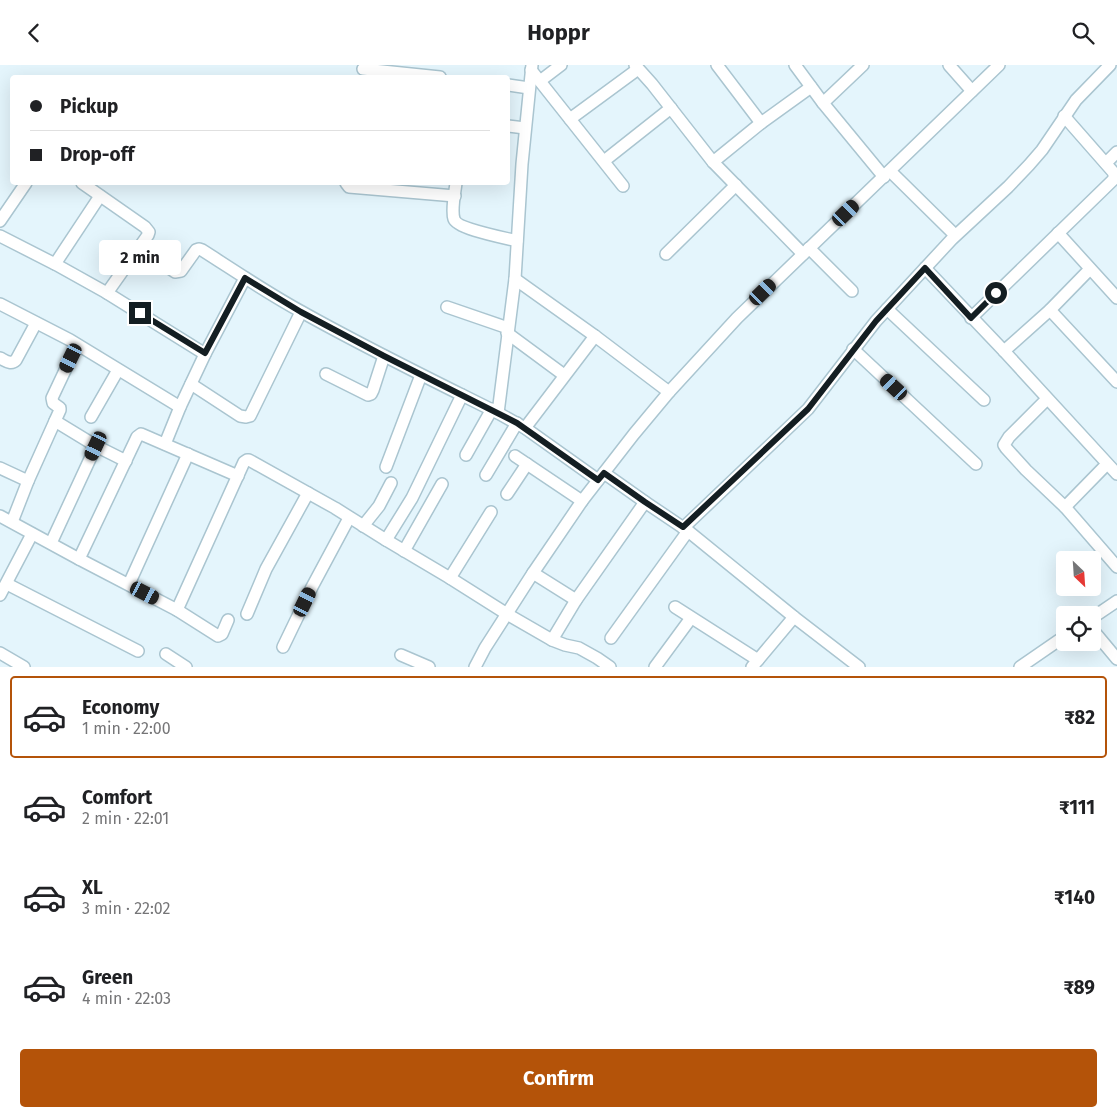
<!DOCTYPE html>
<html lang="en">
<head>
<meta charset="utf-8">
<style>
	body { margin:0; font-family:"Fira Sans",sans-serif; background:#f2f2f2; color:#202124; height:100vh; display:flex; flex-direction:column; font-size:19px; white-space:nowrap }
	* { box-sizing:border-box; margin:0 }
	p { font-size:16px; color:#757577 }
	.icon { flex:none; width:28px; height:28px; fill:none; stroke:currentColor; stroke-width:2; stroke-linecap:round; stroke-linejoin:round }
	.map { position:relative; height:602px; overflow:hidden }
	.side { display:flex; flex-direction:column; background:#fff; flex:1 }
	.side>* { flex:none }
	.banner { position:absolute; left:10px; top:10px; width:500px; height:110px; border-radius:5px; box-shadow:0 5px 20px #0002; display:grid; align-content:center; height:110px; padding:0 20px; background:#fff }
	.needle { width:32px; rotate:155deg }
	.controls { position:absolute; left:1056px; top:486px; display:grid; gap:10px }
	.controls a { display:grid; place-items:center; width:45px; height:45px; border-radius:5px; background:#fff; box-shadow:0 5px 20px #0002; font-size:25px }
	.end { position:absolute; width:22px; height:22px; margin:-11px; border:6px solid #141e22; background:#fff; box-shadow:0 0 0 2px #fff }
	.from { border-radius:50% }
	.bubble { position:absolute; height:35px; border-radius:5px; background:#fff; box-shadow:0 5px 20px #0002; font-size:16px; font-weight:700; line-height:35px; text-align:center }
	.car { position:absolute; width:15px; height:30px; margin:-15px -8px; border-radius:6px; box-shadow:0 0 4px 1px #0007; background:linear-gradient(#222 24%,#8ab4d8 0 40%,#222 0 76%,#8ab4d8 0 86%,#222 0) }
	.banner b { display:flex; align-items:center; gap:18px; height:48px; font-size:19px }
	.banner b+b { border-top:1px solid #e0e0e0 }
	.banner i { width:12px; height:12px; background:#202124 }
	ul { padding:9px 0 0; list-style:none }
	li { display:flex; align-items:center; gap:15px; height:82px; margin:0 10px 8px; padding:0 10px; border:2px solid transparent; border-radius:5px }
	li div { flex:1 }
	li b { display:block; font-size:19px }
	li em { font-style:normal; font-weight:700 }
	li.active { border-color:#b45309 }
	li>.icon { width:45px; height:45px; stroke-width:1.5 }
	.primary-button { display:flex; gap:10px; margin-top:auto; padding:10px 20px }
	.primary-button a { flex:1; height:58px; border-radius:5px; background:#b45309; color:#fff; font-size:20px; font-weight:700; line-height:58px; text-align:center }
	header { display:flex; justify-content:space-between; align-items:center; height:65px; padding:0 20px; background:#fff; font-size:22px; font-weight:700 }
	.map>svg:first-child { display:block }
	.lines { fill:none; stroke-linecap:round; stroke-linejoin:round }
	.minor-casing { stroke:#aac5d0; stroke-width:14 }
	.minor { stroke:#fff; stroke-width:11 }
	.route { stroke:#141e22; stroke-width:6 }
</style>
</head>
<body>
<header><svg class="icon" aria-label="back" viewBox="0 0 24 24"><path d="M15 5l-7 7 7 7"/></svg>Hoppr<svg class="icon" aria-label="search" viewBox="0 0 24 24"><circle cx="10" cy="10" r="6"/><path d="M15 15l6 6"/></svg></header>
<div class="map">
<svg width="1117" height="602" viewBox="0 0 1117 602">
	<rect width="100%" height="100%" fill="#e4f5fc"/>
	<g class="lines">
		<defs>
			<g id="minor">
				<path d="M 635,0 L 652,19 L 713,97 L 803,189"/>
				<path d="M 717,0 L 761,58"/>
				<path d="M 795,0 L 823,38 L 884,112"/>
				<path d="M 949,0 L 972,26"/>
				<path d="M 363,4 L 440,12"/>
				<path d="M 531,5 L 623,121"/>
				<path d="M 540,16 L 561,0"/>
				<path d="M 508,20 L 529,23"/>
				<path d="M 823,38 L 863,0"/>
				<path d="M 570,54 L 638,4"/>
				<path d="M 508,61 L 525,63"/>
				<path d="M 604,96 L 671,43"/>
				<path d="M 713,97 L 761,58 L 811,22"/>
				<path d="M 1106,98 L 1117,87"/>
				<path d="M 890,106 L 955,170"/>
				<path d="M 82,118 L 145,162 L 149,167 L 148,170 L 107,228"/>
				<path d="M 346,118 L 349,122 L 455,131"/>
				<path d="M 456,118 C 455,127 451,145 454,154 C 457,164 506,173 517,176"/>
				<path d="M 0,156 L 26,118"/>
				<path d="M 1058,168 L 1117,233"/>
				<path d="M 0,171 L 55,199 L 107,228 L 205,289"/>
				<path d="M 139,183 L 175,207 L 181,206 L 196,185 L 199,184 L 202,185 C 235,206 267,228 302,247 C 366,283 432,315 498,348 L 525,363 L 598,415"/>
				<path d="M 809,183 L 852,226"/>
				<path d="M 666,189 L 736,120"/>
				<path d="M 55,199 L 100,131"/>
				<path d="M 925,203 L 1004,286 L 1117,409"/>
				<path d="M 515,214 L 595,271 L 669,327"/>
				<path d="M 0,239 L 70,275 L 180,342"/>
				<path d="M 447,242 L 508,263"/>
				<path d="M 887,244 L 984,335"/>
				<path d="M 1050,245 L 1117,317"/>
				<path d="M 971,253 L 1113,115 L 1114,113 L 1114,108 L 1064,51"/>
				<path d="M 507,268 L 564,310"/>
				<path d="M 853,284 L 976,399"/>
				<path d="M 1004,286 L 1050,245 L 1090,204"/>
				<path d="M 0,293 C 6,296 11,300 16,295 L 36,258"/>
				<path d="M 326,309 L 368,330 L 371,329 L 373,325 L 384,291"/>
				<path d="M 191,319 L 240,351 L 246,352 L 250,351 L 301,247"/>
				<path d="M 1047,334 L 1009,372 L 1004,380 L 1006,383 L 1026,405 L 1065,442 L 1117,502"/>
				<path d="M 498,348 L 515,214 L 522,99 L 532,0"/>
				<path d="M 91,352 L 118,305"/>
				<path d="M 55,356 L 60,345 L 60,343 L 53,338 L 52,333 L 77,280"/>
				<path d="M 525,363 L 595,271"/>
				<path d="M 165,379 L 180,342 L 205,289 L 245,213"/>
				<path d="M 466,390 L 492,344"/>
				<path d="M 515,391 L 582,436"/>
				<path d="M 386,402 L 421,310"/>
				<path d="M 0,403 L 28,416"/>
				<path d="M 604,408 L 645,437 L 688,466 L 794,552 L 859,602"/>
				<path d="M 486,410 L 517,358"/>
				<path d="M 507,429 L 527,399"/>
				<path d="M 1065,442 L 1107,399"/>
				<path d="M 0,451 L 79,494 L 177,545 L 218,571 L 222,569 L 228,555"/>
				<path d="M 12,457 L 28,416 L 55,356 L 96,381 L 126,396"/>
				<path d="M 363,461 L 379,441 L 391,418"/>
				<path d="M 683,463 L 808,344 L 876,256 L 952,174 L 1008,122 L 1029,100 L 1042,85 L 1076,35 L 1110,0"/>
				<path d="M 386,475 L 412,433 L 462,330"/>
				<path d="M 51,478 L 96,381"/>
				<path d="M 404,486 L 442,419"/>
				<path d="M 79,494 L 137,372 L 141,369 L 238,411"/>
				<path d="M 533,508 L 576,535"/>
				<path d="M 450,513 L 491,447"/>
				<path d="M 7,519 L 138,586"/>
				<path d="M 129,519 L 188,389"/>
				<path d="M 0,530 L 32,469"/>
				<path d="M 675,542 L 758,595"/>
				<path d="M 177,545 L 244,397 L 247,395 L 249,395 L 335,443 L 386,475 L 450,513 L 507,549 L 552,575 L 565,580 L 579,583 L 597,593 L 610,602"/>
				<path d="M 247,549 L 266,504 L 308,428"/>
				<path d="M 1092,553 L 1117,536"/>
				<path d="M 1092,564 L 1117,594"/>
				<path d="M 611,573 L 688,466"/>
				<path d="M 552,575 L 576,535 L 645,437"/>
				<path d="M 283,582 L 312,522 L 349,453"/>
				<path d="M 0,588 L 24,602"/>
				<path d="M 166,589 L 186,602"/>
				<path d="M 401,590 L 429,602"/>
				<path d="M 475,602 L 485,583 L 533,508 L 582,436 L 634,369 L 669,327 L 737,253 L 999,0"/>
				<path d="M 655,602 L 691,553"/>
				<path d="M 752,602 L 794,552"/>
				<path d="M 1020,602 L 1065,571"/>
			</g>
		</defs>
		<!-- minor casing -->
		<use href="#minor" class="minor-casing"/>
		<!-- minor -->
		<use href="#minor" class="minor"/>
	</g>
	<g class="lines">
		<!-- route -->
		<path class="route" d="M 140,248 L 205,288 L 245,213 L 301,247 L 384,291 L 517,358 L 598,415 L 604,408 L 645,437 L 683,462 L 808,344 L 876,256 L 925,203 L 971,253 L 996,228"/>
	</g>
</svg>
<div class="controls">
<a><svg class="needle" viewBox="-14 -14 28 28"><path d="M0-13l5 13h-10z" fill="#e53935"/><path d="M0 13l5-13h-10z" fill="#757577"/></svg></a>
<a><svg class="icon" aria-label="locate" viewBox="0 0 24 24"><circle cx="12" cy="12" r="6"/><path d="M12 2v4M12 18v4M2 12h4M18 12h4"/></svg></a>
</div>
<i class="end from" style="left:996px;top:228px"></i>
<i class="end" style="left:140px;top:248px"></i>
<div class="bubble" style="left:99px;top:175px;width:82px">2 min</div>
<i class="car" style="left:846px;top:148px;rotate:46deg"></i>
<i class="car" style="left:763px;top:227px;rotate:46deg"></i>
<i class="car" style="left:71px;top:293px;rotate:206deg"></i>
<i class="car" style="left:894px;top:322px;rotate:313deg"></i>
<i class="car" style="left:96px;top:381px;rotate:205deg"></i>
<i class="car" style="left:145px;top:528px;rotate:117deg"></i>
<i class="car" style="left:305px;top:537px;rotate:26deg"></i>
<div class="banner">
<b><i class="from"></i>Pickup</b>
<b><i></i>Drop-off</b>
</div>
</div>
<section class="side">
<ul>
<li class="active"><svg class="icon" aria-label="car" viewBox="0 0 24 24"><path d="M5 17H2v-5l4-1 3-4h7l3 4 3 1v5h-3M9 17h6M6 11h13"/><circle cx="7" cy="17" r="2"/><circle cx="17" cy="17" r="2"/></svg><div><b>Economy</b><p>1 min · 22:00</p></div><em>₹82</em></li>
<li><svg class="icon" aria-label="car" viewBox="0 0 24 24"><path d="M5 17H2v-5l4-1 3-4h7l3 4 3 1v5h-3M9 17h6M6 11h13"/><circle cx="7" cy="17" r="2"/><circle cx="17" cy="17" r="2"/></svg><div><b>Comfort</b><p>2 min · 22:01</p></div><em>₹111</em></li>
<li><svg class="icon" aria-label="car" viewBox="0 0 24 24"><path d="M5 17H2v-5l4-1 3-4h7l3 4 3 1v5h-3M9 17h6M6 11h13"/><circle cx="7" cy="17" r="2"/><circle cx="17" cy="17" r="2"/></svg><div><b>XL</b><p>3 min · 22:02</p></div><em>₹140</em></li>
<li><svg class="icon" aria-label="car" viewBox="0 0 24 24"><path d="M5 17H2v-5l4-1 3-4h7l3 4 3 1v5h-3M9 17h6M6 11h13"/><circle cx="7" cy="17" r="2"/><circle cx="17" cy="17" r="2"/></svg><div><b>Green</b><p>4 min · 22:03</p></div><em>₹89</em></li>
</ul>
<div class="primary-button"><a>Confirm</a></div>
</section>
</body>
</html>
